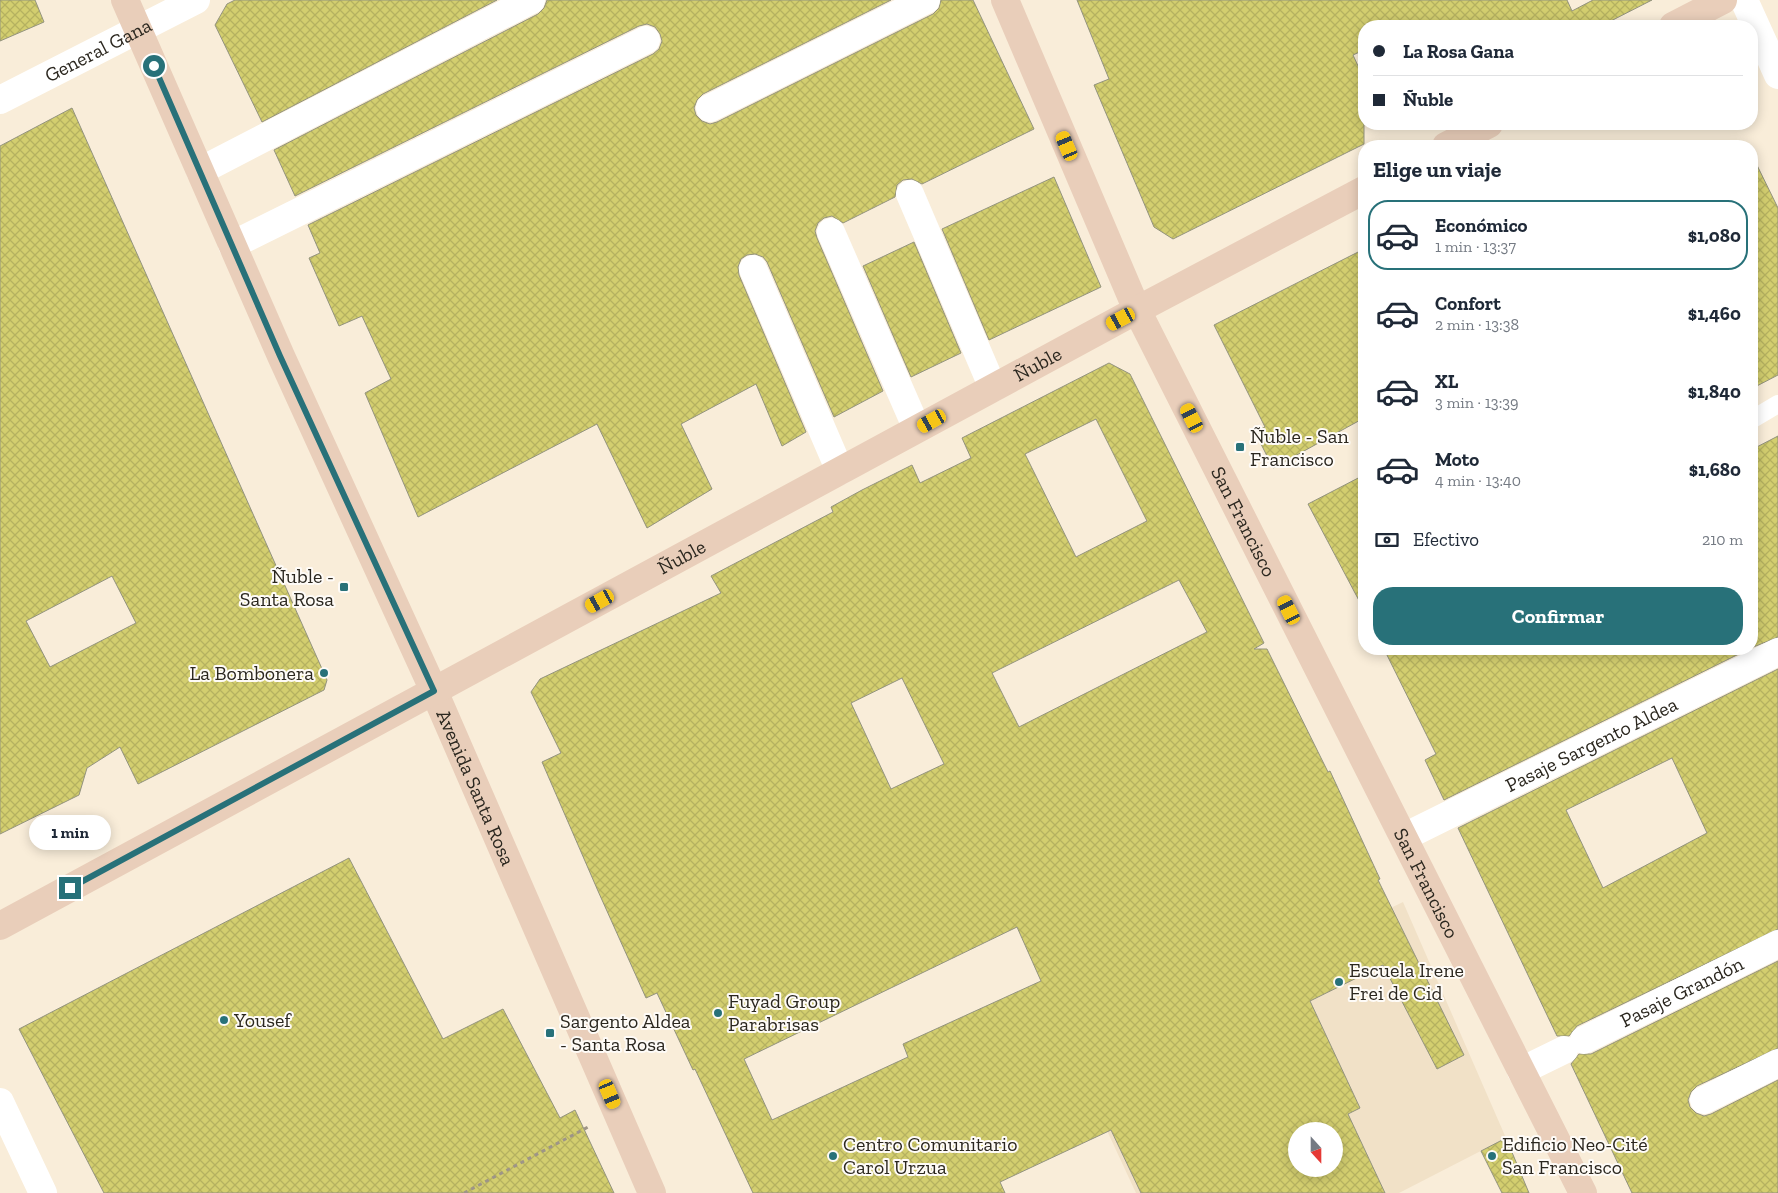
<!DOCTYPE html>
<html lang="es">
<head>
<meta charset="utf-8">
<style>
	body { margin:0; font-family:"Zilla Slab",serif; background:#f6f6f7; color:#1f2937; height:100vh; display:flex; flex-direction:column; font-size:19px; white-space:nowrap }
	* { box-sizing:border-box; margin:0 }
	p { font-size:16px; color:#747a83 }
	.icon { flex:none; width:28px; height:28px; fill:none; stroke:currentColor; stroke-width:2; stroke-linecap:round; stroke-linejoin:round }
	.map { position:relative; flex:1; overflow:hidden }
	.drawer { position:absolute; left:1358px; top:140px; width:400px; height:515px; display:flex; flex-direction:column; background:#fff; border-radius:20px; box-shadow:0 2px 12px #0003 }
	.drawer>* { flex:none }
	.guide { position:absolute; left:1358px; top:20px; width:400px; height:110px; border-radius:20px; box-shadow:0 2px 12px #0003; display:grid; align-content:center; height:110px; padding:0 15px; background:#fff }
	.needle { width:32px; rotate:159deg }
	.controls { position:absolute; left:1288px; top:1122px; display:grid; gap:10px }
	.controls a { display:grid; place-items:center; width:55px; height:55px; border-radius:50%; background:#fff; box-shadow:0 2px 12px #0003; font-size:25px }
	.end { position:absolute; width:22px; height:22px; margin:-11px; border:6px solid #287179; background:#fff; box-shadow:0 0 0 2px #fff }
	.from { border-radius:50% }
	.bubble { position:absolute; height:35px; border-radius:18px; background:#fff; box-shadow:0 2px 12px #0003; font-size:16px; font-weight:800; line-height:35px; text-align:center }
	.car { position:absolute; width:15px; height:30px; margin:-15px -8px; border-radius:6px; box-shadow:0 0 4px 1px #0007; background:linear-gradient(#f5c518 24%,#345 0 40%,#f5c518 0 76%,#345 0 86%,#f5c518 0) }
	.guide b { display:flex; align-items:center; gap:18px; height:48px; font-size:19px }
	.guide b+b { border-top:1px solid #e0e1e3 }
	.guide i { width:12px; height:12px; background:#1f2937 }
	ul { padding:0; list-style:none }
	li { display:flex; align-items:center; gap:15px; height:70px; margin:0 10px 8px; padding:0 5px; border:2px solid transparent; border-radius:20px }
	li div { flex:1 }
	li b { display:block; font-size:19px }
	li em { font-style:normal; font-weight:800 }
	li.active { border-color:#287179 }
	li>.icon { width:45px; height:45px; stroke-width:1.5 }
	h2 { padding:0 15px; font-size:22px; line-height:60px }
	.pay { display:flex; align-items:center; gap:12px; height:55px; padding:0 15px; font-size:19px }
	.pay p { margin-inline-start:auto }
	.action { display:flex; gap:10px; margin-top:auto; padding:10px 15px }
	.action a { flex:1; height:58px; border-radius:20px; background:#287179; color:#fff; font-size:20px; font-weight:800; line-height:58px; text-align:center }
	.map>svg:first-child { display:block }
	.built { fill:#f1e1c7; fill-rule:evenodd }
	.building { fill:url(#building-cross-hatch); stroke:#93937e; fill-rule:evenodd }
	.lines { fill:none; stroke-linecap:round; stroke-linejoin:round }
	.path { stroke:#9e9587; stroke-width:3; stroke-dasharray:4 4; stroke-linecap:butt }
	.service { stroke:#fff; stroke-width:18 }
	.pedestrian { stroke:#fff; stroke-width:28 }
	.minor { stroke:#fff; stroke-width:28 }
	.secondary { stroke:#e9ceba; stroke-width:28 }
	.route { stroke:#287179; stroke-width:6 }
	.poi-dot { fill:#287179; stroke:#fefbf7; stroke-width:2 }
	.labels { text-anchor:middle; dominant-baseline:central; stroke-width:4; stroke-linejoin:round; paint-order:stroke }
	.street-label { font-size:20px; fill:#2b271f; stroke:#fefbf7 }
	.poi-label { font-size:20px; fill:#2b271f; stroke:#fefbf7; text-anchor:start }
</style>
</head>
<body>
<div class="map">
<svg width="1778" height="1193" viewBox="0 0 1778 1193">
	<defs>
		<pattern id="building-cross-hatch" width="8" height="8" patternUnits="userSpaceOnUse" patternTransform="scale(1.25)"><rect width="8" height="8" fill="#d3ce6f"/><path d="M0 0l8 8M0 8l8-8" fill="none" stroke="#b5b160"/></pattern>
	</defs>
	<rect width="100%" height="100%" fill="#f9edd9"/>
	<!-- built -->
	<path class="built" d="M 1403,902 L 1506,1138 L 1399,1193 L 1136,1193 L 1075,1062 ZM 1296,1131 L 1334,1131 L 1334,1169 L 1296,1169 Z"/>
	<!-- building -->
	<g class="building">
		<path d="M 0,0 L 35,0 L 44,22 L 0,41 Z"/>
		<path d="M 235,0 L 497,0 L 262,122 L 215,25 L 227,4 Z"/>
		<path d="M 547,0 L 891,0 L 703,94 L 697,100 L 694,108 L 696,115 L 702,121 L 710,124 L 717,122 L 933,14 L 939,8 L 941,0 L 973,0 L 1034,129 L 922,184 L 912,179 L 903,180 L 897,185 L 895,197 L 843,223 L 832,216 L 824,218 L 818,223 L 815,231 L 817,238 L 883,391 L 834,417 L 767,262 L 763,257 L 755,254 L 747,255 L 741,259 L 738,267 L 739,275 L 806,432 L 782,446 L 756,384 L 681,424 L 712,489 L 647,528 L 597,424 L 418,517 L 365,393 L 391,379 L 362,316 L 339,326 L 309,258 L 320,253 L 308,225 L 653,54 L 659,49 L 662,41 L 660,34 L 655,27 L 647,24 L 639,26 L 295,196 L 274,150 L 538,14 L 544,8 Z"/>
		<path d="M 1077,0 L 1567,0 L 1572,11 L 1593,0 L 1652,0 L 1601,26 L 1364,26 L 1364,50 L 1353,55 L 1364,79 L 1364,144 L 1173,239 L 1154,227 L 1094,85 L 1109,79 Z"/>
		<path d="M 72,108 L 327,680 L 324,690 L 138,784 L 120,747 L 87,768 L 79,795 L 0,834 L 0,146 ZM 112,576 L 136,623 L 50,667 L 26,621 Z"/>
		<path d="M 1751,153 L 1778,208 L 1778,375 L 1751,389 Z"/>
		<path d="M 1054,177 L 1101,287 L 989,340 L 942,229 Z"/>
		<path d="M 914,242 L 961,353 L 911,377 L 863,266 Z"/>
		<path d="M 1364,249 L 1364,418 L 1273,468 L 1255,432 L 1265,427 L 1214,325 Z"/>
		<path d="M 1109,363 L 1130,374 L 1264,643 L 1254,649 L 1267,649 L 1328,772 L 1330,771 L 1380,879 L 1378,880 L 1464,1055 L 1437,1069 L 1383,965 L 1310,1001 L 1360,1108 L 1348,1114 L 1385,1193 L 1141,1193 L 1111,1130 L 1000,1182 L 1005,1193 L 753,1193 L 695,1069 L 693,1070 L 657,993 L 646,998 L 598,891 L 542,762 L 561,753 L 531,692 L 540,679 L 721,593 L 711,576 L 833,512 L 831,507 L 862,490 L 912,465 L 920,483 L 971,458 L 962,438 ZM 1096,419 L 1147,521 L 1076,557 L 1025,454 ZM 1179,580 L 1207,632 L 1019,727 L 992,673 ZM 902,678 L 944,764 L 891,789 L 851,703 ZM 1017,927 L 1041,981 L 903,1044 L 908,1057 L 772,1120 L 744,1059 ZM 1296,1131 L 1334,1131 L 1334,1169 L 1296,1169 Z"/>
		<path d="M 1778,436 L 1778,637 L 1751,648 L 1751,450 Z"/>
		<path d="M 1364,475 L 1364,610 L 1308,504 Z"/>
		<path d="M 1384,649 L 1749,649 L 1444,800 L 1425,760 L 1436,754 Z"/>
		<path d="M 1778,669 L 1778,929 L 1577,1026 L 1569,1036 L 1557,1036 L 1458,828 ZM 1672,758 L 1707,833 L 1603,888 L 1566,810 Z"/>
		<path d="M 349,858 L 443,1039 L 503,1009 L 560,1118 L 575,1110 L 614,1193 L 104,1193 L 19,1029 Z"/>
		<path d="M 1778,961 L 1778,1048 L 1697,1086 L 1691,1092 L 1688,1100 L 1690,1107 L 1696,1113 L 1704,1116 L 1711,1114 L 1778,1080 L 1778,1193 L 1632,1193 L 1571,1064 L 1579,1054 L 1591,1054 Z"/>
		<path d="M 1506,1138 L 1529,1193 L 1502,1193 L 1481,1151 Z"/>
	</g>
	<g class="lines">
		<!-- path -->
		<path class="path" d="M 464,1193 L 590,1126"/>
		<!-- service -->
		<path class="service" d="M 1751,420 L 1778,404"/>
		<!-- pedestrian -->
		<g class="pedestrian">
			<path d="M 710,108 L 926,0"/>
			<path d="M 200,171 L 531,0"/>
			<path d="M 910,194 L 993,388"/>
			<path d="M 831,232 L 917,429"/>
			<path d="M 232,245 L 646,40"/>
			<path d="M 753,269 L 840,471"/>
			<path id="s1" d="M 1404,837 L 1778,652"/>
			<path id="s2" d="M 1584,1040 L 1778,944"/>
			<path d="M 1521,1071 L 1564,1050"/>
		</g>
		<!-- minor -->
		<g class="minor">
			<path d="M 1744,0 L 1778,75"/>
			<path id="s3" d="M 0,100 L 196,0"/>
			<path d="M 1704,1100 L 1778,1063"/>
			<path d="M 0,1102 L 43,1193"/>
		</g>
		<!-- secondary -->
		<g class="secondary">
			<path id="s4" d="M 125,0 L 281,356 L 434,691 L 652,1193"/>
			<path id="s5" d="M 1005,0 L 1137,310 L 1583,1193"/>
			<path d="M 1673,26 L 1723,0"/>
			<path d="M 1446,146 L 1489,124"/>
			<path id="s6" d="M 0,926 L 1137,310 L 1364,190"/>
		</g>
	</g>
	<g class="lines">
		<!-- route -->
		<path class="route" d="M 70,888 L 434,691 L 280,356 L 154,66"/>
	</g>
	<!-- markers -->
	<g class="poi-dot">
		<rect x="1235" y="442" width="10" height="10" rx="2.5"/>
		<rect x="339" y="582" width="10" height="10" rx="2.5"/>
		<circle cx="324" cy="673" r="5"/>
		<circle cx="1339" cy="982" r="5"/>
		<circle cx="718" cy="1013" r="5"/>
		<circle cx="224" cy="1020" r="5"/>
		<rect x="545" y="1028" width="10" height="10" rx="2.5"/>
		<circle cx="833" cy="1156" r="5"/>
		<circle cx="1492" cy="1156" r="5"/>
	</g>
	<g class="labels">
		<!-- street labels -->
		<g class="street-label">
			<text stroke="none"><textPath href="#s3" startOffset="110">General Gana</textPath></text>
			<text stroke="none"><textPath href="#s6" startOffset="1180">Ñuble</textPath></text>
			<text stroke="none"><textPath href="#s5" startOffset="574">San Francisco</textPath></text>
			<text stroke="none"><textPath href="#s6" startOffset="775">Ñuble</textPath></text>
			<text stroke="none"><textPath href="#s1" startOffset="209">Pasaje Sargento Aldea</textPath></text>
			<text stroke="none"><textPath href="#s4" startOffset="862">Avenida Santa Rosa</textPath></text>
			<text stroke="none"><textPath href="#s5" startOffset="979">San Francisco</textPath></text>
			<text stroke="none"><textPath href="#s2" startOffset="109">Pasaje Grandón</textPath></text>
		</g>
		<!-- poi labels -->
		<g class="poi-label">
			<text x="1250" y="436">Ñuble - San<tspan x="1250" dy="23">Francisco</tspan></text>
			<text x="334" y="576" text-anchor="end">Ñuble -<tspan x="334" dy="23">Santa Rosa</tspan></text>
			<text x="314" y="673" text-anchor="end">La Bombonera</text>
			<text x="1349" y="970">Escuela Irene<tspan x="1349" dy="23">Frei de Cid</tspan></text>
			<text x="728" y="1001">Fuyad Group<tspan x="728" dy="23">Parabrisas</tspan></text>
			<text x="234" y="1020">Yousef</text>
			<text x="560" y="1021">Sargento Aldea<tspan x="560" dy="23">- Santa Rosa</tspan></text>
			<text x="843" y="1144">Centro Comunitario<tspan x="843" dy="23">Carol Urzua</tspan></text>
			<text x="1502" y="1144">Edificio Neo-Cité<tspan x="1502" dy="23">San Francisco</tspan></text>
		</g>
	</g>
</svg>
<div class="controls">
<a><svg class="needle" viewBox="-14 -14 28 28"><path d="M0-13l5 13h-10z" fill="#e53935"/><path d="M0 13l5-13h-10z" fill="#747a83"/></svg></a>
</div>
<i class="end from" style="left:154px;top:66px"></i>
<i class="end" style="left:70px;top:888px"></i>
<div class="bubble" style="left:29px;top:815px;width:82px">1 min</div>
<i class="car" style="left:1067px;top:146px;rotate:337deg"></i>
<i class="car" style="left:1121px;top:319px;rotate:242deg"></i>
<i class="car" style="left:1192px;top:418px;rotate:333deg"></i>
<i class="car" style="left:932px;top:421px;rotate:241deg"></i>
<i class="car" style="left:600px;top:601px;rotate:241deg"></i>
<i class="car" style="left:1289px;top:610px;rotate:333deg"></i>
<i class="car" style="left:610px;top:1094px;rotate:157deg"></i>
<div class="guide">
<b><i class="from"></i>La Rosa Gana</b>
<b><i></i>Ñuble</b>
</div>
<section class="drawer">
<h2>Elige un viaje</h2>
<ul>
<li class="active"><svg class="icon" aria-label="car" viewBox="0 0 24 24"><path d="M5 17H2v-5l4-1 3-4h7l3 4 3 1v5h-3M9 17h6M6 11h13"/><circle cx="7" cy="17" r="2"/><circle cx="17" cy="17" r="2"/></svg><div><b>Económico</b><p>1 min · 13:37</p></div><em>$1,080</em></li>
<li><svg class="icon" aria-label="car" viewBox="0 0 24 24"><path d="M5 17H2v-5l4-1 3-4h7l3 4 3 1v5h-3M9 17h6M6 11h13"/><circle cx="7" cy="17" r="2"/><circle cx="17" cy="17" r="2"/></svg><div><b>Confort</b><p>2 min · 13:38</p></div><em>$1,460</em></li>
<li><svg class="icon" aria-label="car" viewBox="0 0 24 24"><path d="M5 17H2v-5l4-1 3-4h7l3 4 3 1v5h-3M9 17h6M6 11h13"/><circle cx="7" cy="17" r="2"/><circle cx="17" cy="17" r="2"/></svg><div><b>XL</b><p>3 min · 13:39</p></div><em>$1,840</em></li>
<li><svg class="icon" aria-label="car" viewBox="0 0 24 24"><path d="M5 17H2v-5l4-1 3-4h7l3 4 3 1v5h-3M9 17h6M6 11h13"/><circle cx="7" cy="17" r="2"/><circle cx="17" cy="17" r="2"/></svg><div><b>Moto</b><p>4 min · 13:40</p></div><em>$1,680</em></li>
</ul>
<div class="pay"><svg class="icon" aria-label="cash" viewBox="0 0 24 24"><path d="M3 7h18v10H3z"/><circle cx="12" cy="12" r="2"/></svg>Efectivo<p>210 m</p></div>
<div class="action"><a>Confirmar</a></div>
</section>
</div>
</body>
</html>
